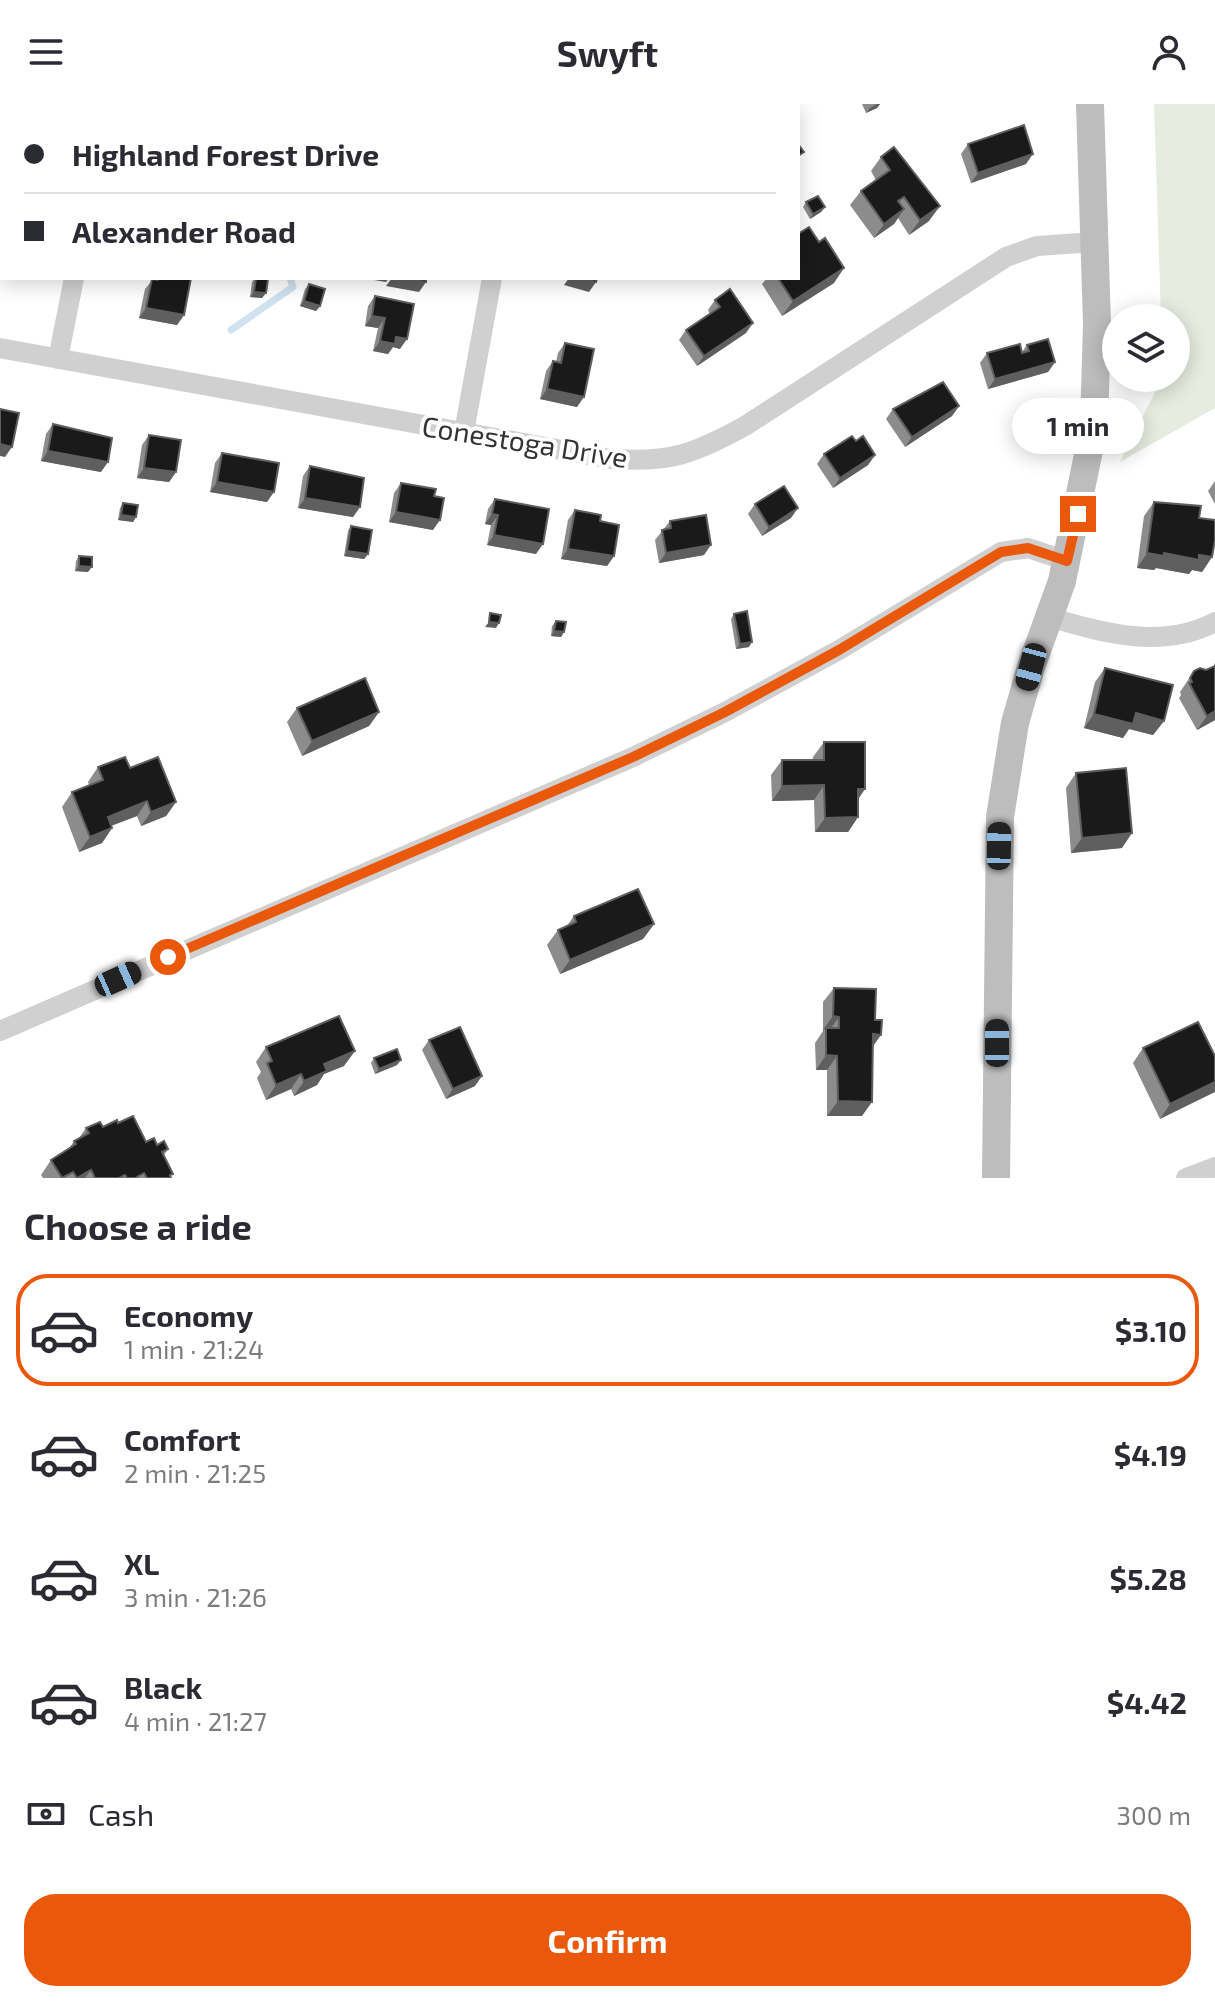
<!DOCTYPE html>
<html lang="en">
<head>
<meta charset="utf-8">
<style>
	body { margin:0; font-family:"Exo 2",sans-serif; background:#f2f2f3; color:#2b2b33; height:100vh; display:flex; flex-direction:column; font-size:30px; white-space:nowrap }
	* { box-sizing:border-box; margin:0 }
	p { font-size:26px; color:#7c7c81 }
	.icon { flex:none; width:44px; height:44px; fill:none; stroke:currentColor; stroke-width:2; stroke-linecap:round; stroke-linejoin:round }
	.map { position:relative; height:1074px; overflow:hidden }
	.details { display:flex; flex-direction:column; background:#fff; flex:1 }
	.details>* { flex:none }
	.top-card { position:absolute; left:0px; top:0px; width:800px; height:176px; box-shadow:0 4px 20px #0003; display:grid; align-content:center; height:176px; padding:0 24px; background:#fff }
	.controls { position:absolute; left:1102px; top:200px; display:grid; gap:16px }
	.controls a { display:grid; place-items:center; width:88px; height:88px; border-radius:50%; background:#fff; box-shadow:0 4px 20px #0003; font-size:40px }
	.end { position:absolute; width:36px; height:36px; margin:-18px; border:10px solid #ea580c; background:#fff; box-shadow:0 0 0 4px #fff }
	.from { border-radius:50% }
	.bubble { position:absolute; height:56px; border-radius:28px; background:#fff; box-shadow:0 4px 20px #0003; font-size:26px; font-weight:700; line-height:56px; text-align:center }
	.car { position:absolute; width:24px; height:48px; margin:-24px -12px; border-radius:10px; box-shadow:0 0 6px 2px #0007; background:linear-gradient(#222 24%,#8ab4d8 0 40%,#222 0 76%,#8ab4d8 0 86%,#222 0) }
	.top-card b { display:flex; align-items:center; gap:28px; height:76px; font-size:30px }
	.top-card b+b { border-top:2px solid #e1e1e2 }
	.top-card i { width:20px; height:20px; background:#2b2b33 }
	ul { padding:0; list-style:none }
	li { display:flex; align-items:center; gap:24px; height:112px; margin:0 16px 12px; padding:0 8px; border:4px solid transparent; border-radius:32px }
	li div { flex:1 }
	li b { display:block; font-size:30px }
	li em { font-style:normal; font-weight:700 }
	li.current { border-color:#ea580c }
	li>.icon { width:72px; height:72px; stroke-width:1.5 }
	h2 { padding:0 24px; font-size:36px; line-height:96px }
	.pay { display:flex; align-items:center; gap:20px; height:88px; padding:0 24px; font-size:30px }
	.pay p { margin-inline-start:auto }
	.action { display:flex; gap:16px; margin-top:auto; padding:16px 24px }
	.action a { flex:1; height:92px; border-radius:32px; background:#ea580c; color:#fff; font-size:32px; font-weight:700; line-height:92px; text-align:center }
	header { display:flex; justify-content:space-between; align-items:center; height:104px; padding:0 24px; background:#fff; font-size:36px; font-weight:700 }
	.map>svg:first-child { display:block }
	.green { fill:#e6ecdf }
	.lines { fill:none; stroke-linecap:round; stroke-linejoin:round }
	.stream { stroke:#cfe2ee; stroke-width:7 }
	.street { stroke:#d0d0d0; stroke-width:20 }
	.secondary { stroke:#bdbdbd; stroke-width:28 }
	.wall { fill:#8c8c8c }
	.shaded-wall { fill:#5f5f5f }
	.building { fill:#1a1a1a; stroke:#5f5f5f; stroke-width:2 }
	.route { stroke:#ea580c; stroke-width:10 }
	.labels { text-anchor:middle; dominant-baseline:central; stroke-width:8; stroke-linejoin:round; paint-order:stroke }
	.street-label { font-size:28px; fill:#333; stroke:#fff }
</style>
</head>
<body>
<header><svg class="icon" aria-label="menu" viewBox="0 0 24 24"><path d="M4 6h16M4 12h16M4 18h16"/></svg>Swyft<svg class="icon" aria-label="person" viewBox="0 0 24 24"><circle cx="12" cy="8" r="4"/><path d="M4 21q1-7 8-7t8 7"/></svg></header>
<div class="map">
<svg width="1215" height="1074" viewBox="0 0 1215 1074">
	<rect width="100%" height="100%" fill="#fff"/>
	<!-- green -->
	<path class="green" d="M 1154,0 L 1215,0 L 1215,304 L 1120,358 L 1159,280 L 1160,274 L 1176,274 L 1176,214 L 1161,214 Z"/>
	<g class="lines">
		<!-- stream -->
		<g class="stream">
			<path d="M 337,0 L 338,2"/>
			<path d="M 231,226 L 293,183 L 290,174"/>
		</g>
		<!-- street -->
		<g class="street">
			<path d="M 115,2 L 115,0"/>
			<path d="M 564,2 L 566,0"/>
			<path d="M 0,244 L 611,355 C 670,359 694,350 745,322 L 1006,153 L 1037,142 L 1094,138"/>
			<path d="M 58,255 L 74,174"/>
			<path d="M 464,328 L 492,174"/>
			<path d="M 1049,513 C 1103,529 1163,546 1215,518"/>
			<path d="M 0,927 L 633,653 L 725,608 L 839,546 L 1001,448 L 1028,444 L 1067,457"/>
			<path d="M 1186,1074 L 1215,1063"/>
		</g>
		<!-- secondary -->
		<path class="secondary" d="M 996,1074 L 1000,713 L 1015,619 L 1031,563 L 1062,477 L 1094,322 L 1097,220 L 1090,0"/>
	</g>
	<!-- wall -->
	<g class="wall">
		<path d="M 460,0 L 478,0 L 476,2 L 463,2 Z"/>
		<path d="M 862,0 L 880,0 L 877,4 L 866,9 Z"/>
		<path d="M 968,40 L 1026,60 L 971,79 L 961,50 Z"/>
		<path d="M 881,53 L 929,117 L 909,131 L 898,114 L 894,120 L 874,134 L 850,101 L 861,87 L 876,76 L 871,67 Z"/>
		<path d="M 806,98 L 825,103 L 821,108 L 810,115 L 803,103 Z"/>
		<path d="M 154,174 L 191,174 L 184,211 L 177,221 L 139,214 L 145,185 Z"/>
		<path d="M 255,174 L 268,175 L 262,194 L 250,193 L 252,178 Z"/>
		<path d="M 767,174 L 798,174 L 834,179 L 782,212 L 762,180 Z"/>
		<path d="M 309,180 L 320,202 L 316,207 L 300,202 L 305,185 Z"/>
		<path d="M 375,192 L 400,245 L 393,243 L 388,250 L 373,247 L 378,224 L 365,222 L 368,202 Z"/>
		<path d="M 715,196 L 746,229 L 697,262 L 679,236 L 686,226 L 710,210 L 708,206 Z"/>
		<path d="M 565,239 L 577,303 L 540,295 L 546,267 L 553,257 L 556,258 L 558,249 Z"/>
		<path d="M 1027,241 L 1055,258 L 1048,268 L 988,285 L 980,259 L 987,249 L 1022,248 Z"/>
		<path d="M 959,302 L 952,312 L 905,343 L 886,315 L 893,305 Z"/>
		<path d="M 53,320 L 101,368 L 41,357 L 46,330 Z"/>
		<path d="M 149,331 L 176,368 L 169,378 L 137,374 L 142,341 Z"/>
		<path d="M 222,349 L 267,398 L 210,388 L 215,359 Z"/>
		<path d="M 824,350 L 875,351 L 868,361 L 833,384 L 817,360 Z"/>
		<path d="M 310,362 L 360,403 L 353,413 L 298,404 L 303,372 Z"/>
		<path d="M 1215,377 L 1215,400 L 1208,387 Z"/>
		<path d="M 401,379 L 434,392 L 433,426 L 389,418 L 394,389 Z"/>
		<path d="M 495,395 L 536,450 L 487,441 L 491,421 L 485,420 L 488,405 Z"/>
		<path d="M 1154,398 L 1199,414 L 1212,453 L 1202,468 L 1192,466 L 1189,470 L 1156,464 L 1154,466 L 1137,464 L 1144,412 Z"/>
		<path d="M 123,399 L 136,413 L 133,418 L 118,416 L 120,404 Z"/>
		<path d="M 755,400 L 791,414 L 762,432 L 748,410 Z"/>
		<path d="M 575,406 L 600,417 L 614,452 L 607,462 L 561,455 L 568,416 Z"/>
		<path d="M 670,417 L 704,451 L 659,459 L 655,436 Z"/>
		<path d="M 351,422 L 368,450 L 364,455 L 344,452 L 348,427 Z"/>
		<path d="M 79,452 L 88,468 L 75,467 L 76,457 Z"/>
		<path d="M 734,510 L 749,543 L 736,545 L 731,515 Z"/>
		<path d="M 556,517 L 564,528 L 561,533 L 551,532 L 552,522 Z"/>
		<path d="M 1215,559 L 1215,616 L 1197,626 L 1179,594 L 1181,591 L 1180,588 L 1194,567 L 1206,566 L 1213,563 Z"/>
		<path d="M 1105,564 L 1164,617 L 1153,631 L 1129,625 L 1123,634 L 1084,624 L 1095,578 Z"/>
		<path d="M 297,604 L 379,608 L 369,622 L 302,652 L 287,618 Z"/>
		<path d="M 824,638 L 858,696 L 858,713 L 848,728 L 815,728 L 814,696 L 772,697 L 771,671 L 782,656 L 813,656 L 813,653 Z"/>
		<path d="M 98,663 L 130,664 L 176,698 L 166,712 L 141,722 L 137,712 L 111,722 L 112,724 L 102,739 L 79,748 L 62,703 L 72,688 L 89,681 L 88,678 Z"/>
		<path d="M 1076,669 L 1122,744 L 1071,749 L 1066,684 Z"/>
		<path d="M 574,812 L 654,820 L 643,835 L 560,870 L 547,841 L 558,826 L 566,823 Z"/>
		<path d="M 834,884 L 873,942 L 862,1012 L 827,1012 L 827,966 L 816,966 L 815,939 L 823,927 L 823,898 Z"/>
		<path d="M 429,936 L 475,982 L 446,995 L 422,946 Z"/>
		<path d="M 266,943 L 344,962 L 324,970 L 317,981 L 294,992 L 291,985 L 266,996 L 257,974 L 261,968 L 256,958 Z"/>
		<path d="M 1143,944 L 1215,952 L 1160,1015 L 1133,959 Z"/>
		<path d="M 374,954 L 397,961 L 375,970 L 371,959 Z"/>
		<path d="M 118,1019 L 146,1038 L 168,1045 L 164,1051 L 171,1074 L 43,1074 L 41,1071 L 51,1056 L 68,1046 L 74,1037 L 79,1034 L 86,1024 L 103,1023 Z"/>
	</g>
	<!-- shaded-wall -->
	<g class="shaded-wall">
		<path d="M 877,0 L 880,0 L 877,4 L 866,9 L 870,4 Z"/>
		<path d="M 1033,50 L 1026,60 L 971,79 L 978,69 Z"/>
		<rect x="0" y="74" width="2" height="12"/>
		<path d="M 940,102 L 929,117 L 909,131 L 920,116 Z"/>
		<path d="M 825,103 L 821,108 L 810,115 L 813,110 Z"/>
		<path d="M 904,105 L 894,120 L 874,134 L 884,120 Z"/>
		<path d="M 844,164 L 834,179 L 782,212 L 793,197 Z"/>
		<path d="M 375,174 L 389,174 L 386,178 L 374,176 Z"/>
		<path d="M 392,174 L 404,174 L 426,178 L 419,188 L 386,182 Z"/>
		<path d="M 569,174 L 581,174 L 596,178 L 589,188 L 564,181 Z"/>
		<path d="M 254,188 L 266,189 L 262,194 L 250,193 Z"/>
		<path d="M 304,197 L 320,202 L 316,207 L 300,202 Z"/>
		<path d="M 146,204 L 184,211 L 177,221 L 139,214 Z"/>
		<path d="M 372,212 L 385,214 L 378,224 L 365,222 Z"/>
		<path d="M 753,219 L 746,229 L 697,262 L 704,252 Z"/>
		<path d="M 396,233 L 407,235 L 400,245 L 393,243 L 388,250 L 373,247 L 380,237 Z"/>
		<path d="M 1055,258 L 1048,268 L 988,285 L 995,275 Z"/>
		<path d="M 547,285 L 584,293 L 577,303 L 540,295 Z"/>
		<path d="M 959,302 L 952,312 L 905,343 L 912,333 Z"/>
		<path d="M 0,340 L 12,343 L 5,353 L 0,352 Z"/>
		<path d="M 48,347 L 108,358 L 101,368 L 41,357 Z"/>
		<path d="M 875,351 L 868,361 L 833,384 L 840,374 Z"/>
		<path d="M 144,364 L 176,368 L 169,378 L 137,374 Z"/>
		<path d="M 217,378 L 274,388 L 267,398 L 210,388 Z"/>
		<path d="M 305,394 L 360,403 L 353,413 L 298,404 Z"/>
		<path d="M 798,404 L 791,414 L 762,432 L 769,423 Z"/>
		<path d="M 396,408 L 440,416 L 433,426 L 389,418 Z"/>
		<path d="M 492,410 L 498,411 L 491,421 L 485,420 Z"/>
		<path d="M 121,411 L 136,413 L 133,418 L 118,416 Z"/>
		<path d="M 494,431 L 543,440 L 536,450 L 487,441 Z"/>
		<path d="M 711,441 L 704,451 L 659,459 L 666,449 Z"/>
		<path d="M 568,445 L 614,452 L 607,462 L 561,455 Z"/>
		<path d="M 347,447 L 368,450 L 364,455 L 344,452 Z"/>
		<path d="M 1147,449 L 1164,449 L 1212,453 L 1202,468 L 1192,466 L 1189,470 L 1156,464 L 1154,466 L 1137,464 Z"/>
		<path d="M 79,462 L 92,463 L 88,468 L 75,467 Z"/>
		<path d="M 489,518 L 499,519 L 496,524 L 485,523 Z"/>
		<path d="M 554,527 L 564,528 L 561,533 L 551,532 Z"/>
		<path d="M 752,538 L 749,543 L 736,545 L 740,540 Z"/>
		<path d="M 1215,607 L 1215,616 L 1197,626 L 1207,612 Z"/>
		<path d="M 379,608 L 369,622 L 302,652 L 312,637 Z"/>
		<path d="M 1136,609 L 1164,617 L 1153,631 L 1129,625 L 1123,634 L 1084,624 L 1094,610 Z"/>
		<path d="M 824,681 L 814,696 L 772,697 L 782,682 Z"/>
		<path d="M 858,685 L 865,685 L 855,700 Z"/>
		<path d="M 147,697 L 137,712 L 97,727 L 108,713 Z"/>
		<path d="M 176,698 L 166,712 L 141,722 L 151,708 Z"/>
		<path d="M 858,713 L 848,728 L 815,728 L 825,714 Z"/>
		<path d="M 112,724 L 102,739 L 79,748 L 90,733 Z"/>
		<path d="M 1132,729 L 1122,744 L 1071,749 L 1082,734 Z"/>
		<path d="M 654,820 L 643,835 L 560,870 L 570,856 Z"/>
		<path d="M 833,912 L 839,913 L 829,927 L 826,924 L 822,927 Z"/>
		<path d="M 873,930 L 881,931 L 871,945 Z"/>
		<path d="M 355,947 L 344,962 L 324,970 L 317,981 L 294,992 L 304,977 L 324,960 Z"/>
		<path d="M 826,951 L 837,952 L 827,966 L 816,966 Z"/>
		<path d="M 401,956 L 397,961 L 375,970 L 379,965 Z"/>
		<path d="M 301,970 L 291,985 L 266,996 L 276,981 Z"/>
		<path d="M 482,972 L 475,982 L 446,995 L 453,985 Z"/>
		<path d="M 1215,978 L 1215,988 L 1160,1015 L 1170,1000 Z"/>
		<path d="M 838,997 L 872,998 L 862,1012 L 827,1012 Z"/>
		<path d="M 91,1066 L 85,1074 L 77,1074 Z"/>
	</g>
	<!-- building -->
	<g class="building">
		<path d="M 197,0 L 228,0 L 228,2 L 196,2 Z"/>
		<path d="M 308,0 L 321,0 L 320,2 L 307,2 Z"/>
		<path d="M 692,0 L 745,0 L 742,2 L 693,2 Z"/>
		<path d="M 759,0 L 773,0 L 774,2 L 756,2 Z"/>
		<path d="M 2,14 L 2,74 L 0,74 L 0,20 Z"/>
		<path d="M 1024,21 L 1033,50 L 978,69 L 968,40 Z"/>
		<path d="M 798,40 L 804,48 L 798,52 Z"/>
		<path d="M 894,43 L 940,102 L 920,116 L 904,93 L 898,97 L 904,105 L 884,120 L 861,87 L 890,66 L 881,53 Z"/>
		<path d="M 818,92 L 825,103 L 813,110 L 806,98 Z"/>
		<path d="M 809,123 L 819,138 L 825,134 L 844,164 L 793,197 L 778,174 L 798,174 L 798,130 Z"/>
		<path d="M 159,174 L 191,174 L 184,211 L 146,204 L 152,175 L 158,176 Z"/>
		<path d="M 256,174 L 268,175 L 266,189 L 254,188 Z"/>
		<path d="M 404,174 L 426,174 L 426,178 Z"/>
		<path d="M 581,174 L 597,174 L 596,178 Z"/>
		<path d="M 309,180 L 325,185 L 320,202 L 304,197 Z"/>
		<path d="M 730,185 L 753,219 L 704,252 L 686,226 L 720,203 L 715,196 Z"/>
		<path d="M 375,192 L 414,200 L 407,235 L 396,233 L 395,240 L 380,237 L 385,214 L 372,212 Z"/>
		<path d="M 1048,235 L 1055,258 L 995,275 L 987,249 L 1020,240 L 1022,249 L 1029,247 L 1027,241 Z"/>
		<path d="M 565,239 L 594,245 L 584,293 L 547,285 L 553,257 L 561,259 Z"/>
		<path d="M 943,278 L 959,302 L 912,333 L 893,305 Z"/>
		<path d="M 0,305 L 19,309 L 12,343 L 0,340 Z"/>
		<path d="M 53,320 L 112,334 L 108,358 L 48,347 Z"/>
		<path d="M 149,331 L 181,336 L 176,368 L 144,364 Z"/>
		<path d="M 852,332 L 856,337 L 863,332 L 875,351 L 840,374 L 824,350 Z"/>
		<path d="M 222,349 L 279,359 L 274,388 L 217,378 Z"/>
		<path d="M 310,362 L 364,374 L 360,403 L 305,394 Z"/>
		<path d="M 401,379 L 436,385 L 434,392 L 444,394 L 440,416 L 396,408 Z"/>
		<path d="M 784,382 L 798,404 L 769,423 L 755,400 Z"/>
		<path d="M 495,395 L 549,405 L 543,440 L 494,431 L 498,411 L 492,410 Z"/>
		<path d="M 1154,398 L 1201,402 L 1199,414 L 1215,416 L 1215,436 L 1212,453 L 1199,451 L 1199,456 L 1164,449 L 1164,452 L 1147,449 Z"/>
		<path d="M 123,399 L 138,401 L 136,413 L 121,411 Z"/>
		<path d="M 575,406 L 601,411 L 600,417 L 619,421 L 614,452 L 568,445 Z"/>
		<path d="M 706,411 L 711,441 L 666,449 L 662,426 L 671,424 L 670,417 Z"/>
		<path d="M 351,422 L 372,426 L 368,450 L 347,447 Z"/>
		<path d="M 79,452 L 92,453 L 92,463 L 79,462 Z"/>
		<path d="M 747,507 L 752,538 L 740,540 L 734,510 Z"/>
		<path d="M 490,509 L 501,511 L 499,519 L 489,518 Z"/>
		<path d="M 556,517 L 566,518 L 564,528 L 554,527 Z"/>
		<path d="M 1215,562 L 1215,607 L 1207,612 L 1189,579 L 1192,578 L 1190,574 L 1194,567 L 1200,564 L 1206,566 Z"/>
		<path d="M 1105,564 L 1173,581 L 1164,617 L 1136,609 L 1133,620 L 1094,610 Z"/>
		<path d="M 365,574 L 379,608 L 312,637 L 297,604 Z"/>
		<path d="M 824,638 L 865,638 L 865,685 L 858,685 L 858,713 L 825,714 L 824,681 L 782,682 L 782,656 L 824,656 Z"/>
		<path d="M 125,653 L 130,664 L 158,653 L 176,698 L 151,708 L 147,697 L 108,713 L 112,724 L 90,733 L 72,688 L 103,676 L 98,663 Z"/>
		<path d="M 1126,664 L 1132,729 L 1082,734 L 1076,669 Z"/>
		<path d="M 638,785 L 654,820 L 570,856 L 558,826 L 576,818 L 574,812 Z"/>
		<path d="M 834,884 L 876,885 L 875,916 L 882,916 L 881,931 L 873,930 L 872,998 L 838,997 L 837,952 L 826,951 L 826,924 L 839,924 L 839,913 L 833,912 Z"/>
		<path d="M 339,912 L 355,947 L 324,960 L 327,967 L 304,977 L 301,970 L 276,981 L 267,959 L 272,957 L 266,943 Z"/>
		<path d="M 1198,918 L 1215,952 L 1215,978 L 1170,1000 L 1143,944 Z"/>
		<path d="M 460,923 L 482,972 L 453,985 L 429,936 Z"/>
		<path d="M 397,945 L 401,956 L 379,965 L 374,954 Z"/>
		<path d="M 133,1012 L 146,1038 L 154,1034 L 157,1041 L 164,1037 L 168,1045 L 162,1048 L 173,1070 L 170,1071 L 171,1074 L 147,1074 L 144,1069 L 135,1074 L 127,1074 L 125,1071 L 119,1074 L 95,1074 L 91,1066 L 77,1074 L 73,1068 L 62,1074 L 51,1056 L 76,1040 L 74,1037 L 89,1029 L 86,1024 L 100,1018 L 103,1023 L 117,1016 L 118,1019 Z"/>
	</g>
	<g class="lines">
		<!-- route -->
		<path class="route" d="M 168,853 L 633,653 L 725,608 L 839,546 L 1001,448 L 1028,444 L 1067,457 L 1078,410"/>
	</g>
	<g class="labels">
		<!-- street labels -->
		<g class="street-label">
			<text transform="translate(525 337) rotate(9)">Conestoga Drive</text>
		</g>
	</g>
</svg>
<div class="controls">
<a><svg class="icon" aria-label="layers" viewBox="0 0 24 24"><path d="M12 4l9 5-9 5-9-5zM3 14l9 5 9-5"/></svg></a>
</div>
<i class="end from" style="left:168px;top:853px"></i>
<i class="end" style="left:1078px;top:410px"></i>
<div class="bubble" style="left:1012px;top:294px;width:132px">1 min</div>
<i class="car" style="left:1031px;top:563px;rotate:195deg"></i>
<i class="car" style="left:999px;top:742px;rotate:1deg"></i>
<i class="car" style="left:118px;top:875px;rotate:66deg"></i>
<i class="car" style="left:997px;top:939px;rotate:0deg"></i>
<div class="top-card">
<b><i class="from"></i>Highland Forest Drive</b>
<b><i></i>Alexander Road</b>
</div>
</div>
<section class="details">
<h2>Choose a ride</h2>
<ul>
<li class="current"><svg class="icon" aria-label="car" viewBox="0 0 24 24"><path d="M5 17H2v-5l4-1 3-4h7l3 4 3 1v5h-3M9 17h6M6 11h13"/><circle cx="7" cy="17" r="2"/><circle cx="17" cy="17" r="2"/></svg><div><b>Economy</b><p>1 min · 21:24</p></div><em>$3.10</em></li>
<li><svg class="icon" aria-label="car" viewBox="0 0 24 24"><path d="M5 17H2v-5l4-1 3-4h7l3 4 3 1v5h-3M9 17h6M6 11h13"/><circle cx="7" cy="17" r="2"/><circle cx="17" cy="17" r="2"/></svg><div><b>Comfort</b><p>2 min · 21:25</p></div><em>$4.19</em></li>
<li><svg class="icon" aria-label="car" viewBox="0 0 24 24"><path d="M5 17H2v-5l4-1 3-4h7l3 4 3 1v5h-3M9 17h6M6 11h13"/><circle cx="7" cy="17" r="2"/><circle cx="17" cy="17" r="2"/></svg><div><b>XL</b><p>3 min · 21:26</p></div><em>$5.28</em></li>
<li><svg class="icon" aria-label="car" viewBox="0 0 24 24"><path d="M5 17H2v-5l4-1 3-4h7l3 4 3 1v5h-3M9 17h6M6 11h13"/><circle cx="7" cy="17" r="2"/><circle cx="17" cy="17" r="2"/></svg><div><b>Black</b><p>4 min · 21:27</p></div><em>$4.42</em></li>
</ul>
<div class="pay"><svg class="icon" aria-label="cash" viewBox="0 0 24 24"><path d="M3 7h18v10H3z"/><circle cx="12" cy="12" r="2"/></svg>Cash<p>300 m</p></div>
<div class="action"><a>Confirm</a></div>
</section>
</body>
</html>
